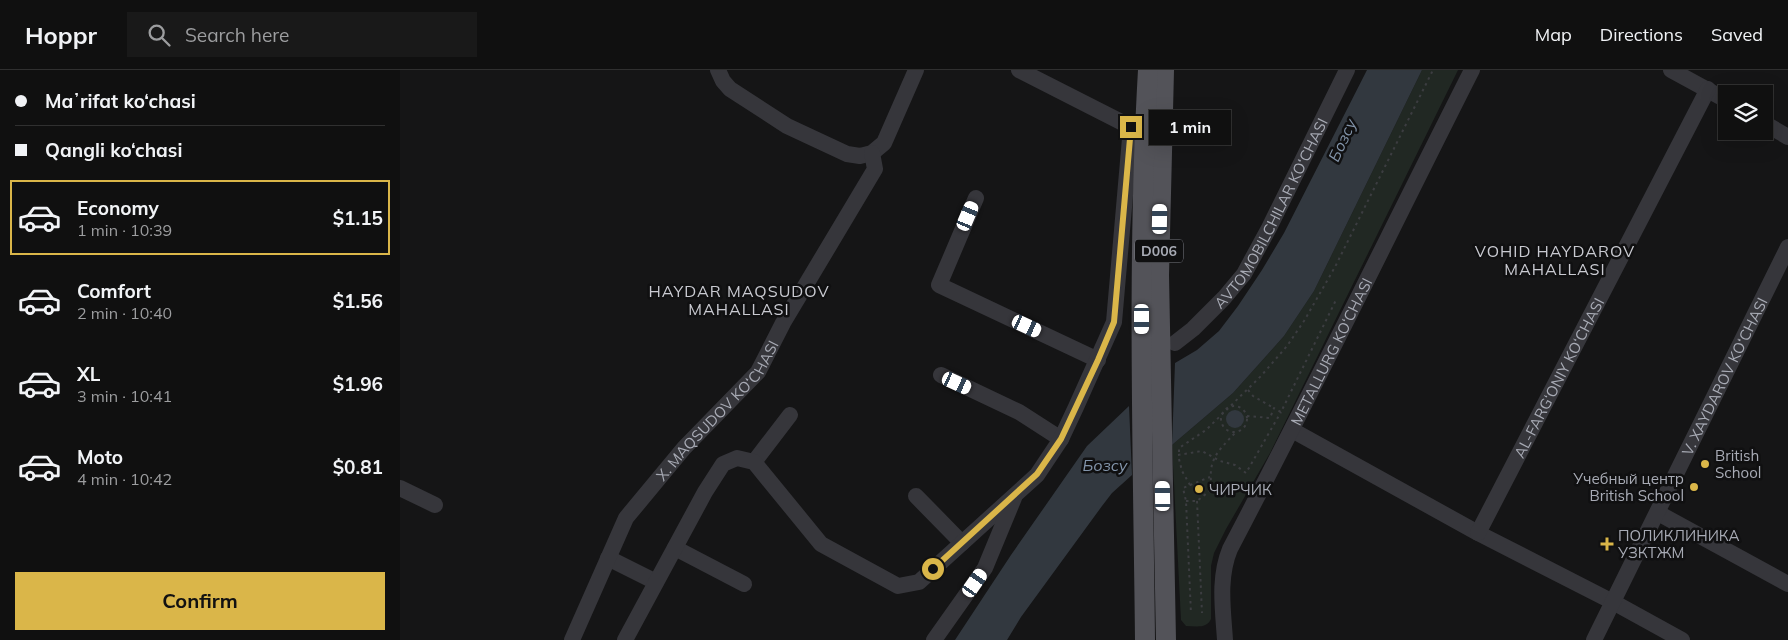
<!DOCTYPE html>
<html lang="en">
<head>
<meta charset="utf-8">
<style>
	body { margin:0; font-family:Mulish,sans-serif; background:#191919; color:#f1f3f6; height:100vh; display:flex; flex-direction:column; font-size:19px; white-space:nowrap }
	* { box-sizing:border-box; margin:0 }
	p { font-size:16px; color:#9c9d9f }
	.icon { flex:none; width:28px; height:28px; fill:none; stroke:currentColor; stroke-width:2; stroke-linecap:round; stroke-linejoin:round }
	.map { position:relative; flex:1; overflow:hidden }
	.side { display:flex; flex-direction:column; background:#101010; width:400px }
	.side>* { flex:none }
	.hud { display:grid; align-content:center; height:110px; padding:0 15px; background:#101010 }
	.controls { position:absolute; left:1318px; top:15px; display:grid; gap:10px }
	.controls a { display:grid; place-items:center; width:55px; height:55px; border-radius:0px; background:#101010; box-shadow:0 5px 20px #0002,0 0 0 1px #303030; font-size:25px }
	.end { position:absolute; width:22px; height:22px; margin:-11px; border:6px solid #dab649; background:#111; box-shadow:0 0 0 2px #111 }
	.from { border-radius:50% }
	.bubble { position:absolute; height:35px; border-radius:0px; background:#101010; box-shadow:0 5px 20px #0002,0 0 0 1px #303030; font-size:16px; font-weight:700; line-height:35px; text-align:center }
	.car { position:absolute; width:15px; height:30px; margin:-15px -8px; border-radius:6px; box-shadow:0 0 4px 1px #0007; background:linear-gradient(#fff 24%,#345 0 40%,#fff 0 76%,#345 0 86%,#fff 0) }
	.hud b { display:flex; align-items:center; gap:18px; height:48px; font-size:19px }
	.hud b+b { border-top:1px solid #303030 }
	.hud i { width:12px; height:12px; background:#f1f3f6 }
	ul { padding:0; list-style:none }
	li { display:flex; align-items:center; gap:15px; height:75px; margin:0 10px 8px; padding:0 5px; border:2px solid transparent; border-radius:0px }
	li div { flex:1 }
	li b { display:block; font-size:19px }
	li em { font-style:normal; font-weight:700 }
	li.active { border-color:#dab649 }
	li>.icon { width:45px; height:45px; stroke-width:1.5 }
	.action { display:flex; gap:10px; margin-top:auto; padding:10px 15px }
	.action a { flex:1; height:58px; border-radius:0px; background:#dab649; color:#111; font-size:20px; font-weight:700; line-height:58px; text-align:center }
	header { display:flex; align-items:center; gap:30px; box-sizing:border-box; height:70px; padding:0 25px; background:#101010; border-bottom:1px solid #303030 }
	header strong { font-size:24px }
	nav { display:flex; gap:28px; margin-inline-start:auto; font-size:18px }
	.search { width:350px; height:45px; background:#191919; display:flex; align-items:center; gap:12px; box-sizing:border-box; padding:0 18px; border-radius:0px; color:#9c9d9f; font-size:19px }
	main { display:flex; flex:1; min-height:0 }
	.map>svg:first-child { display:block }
	.green { fill:#212823 }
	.water { fill:#32383f }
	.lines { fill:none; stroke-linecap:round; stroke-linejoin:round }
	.path { stroke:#3c3d41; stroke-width:2; stroke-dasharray:2.5 4; stroke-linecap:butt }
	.minor { stroke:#36363b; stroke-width:16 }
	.major { stroke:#535359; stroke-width:20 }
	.route { stroke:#dab649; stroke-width:6 }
	.poi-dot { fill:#dab649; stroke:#101011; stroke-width:2 }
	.labels { text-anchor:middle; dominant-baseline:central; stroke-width:5; stroke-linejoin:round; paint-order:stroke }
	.shield { fill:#101011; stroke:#7a7c84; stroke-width:1 }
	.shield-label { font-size:14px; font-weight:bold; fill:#a8abb5 }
	.street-label { font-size:15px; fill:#a8abb5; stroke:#101011 }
	.poi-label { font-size:15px; fill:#a8abb5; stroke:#101011; text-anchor:start }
	.water-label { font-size:16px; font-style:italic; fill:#8395ab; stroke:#101011 }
	.neighbourhood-label { font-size:16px; letter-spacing:1px; fill:#c9cad1; stroke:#101011 }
</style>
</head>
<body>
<header>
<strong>Hoppr</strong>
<div class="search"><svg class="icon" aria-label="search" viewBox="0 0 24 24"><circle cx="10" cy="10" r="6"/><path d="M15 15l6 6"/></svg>Search here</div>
<nav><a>Map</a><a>Directions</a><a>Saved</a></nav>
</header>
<main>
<section class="side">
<div class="hud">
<b><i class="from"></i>Maʼrifat ko‘chasi</b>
<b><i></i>Qangli ko‘chasi</b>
</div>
<ul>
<li class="active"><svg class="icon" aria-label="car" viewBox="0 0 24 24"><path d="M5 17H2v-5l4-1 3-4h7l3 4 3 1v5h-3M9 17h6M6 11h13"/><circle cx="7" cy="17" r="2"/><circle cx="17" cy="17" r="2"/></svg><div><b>Economy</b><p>1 min · 10:39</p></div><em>$1.15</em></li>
<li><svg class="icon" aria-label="car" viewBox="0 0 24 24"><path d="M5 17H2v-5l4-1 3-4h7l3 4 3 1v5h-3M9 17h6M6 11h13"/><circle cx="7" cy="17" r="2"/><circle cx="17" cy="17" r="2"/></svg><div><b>Comfort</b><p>2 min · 10:40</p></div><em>$1.56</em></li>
<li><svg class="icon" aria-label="car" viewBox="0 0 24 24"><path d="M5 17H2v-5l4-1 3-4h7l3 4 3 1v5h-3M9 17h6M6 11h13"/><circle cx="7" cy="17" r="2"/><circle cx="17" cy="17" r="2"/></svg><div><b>XL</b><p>3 min · 10:41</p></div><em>$1.96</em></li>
<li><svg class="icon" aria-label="car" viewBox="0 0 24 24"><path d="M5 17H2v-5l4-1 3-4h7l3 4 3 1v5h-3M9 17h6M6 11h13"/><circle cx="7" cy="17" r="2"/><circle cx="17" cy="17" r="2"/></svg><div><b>Moto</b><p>4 min · 10:42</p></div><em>$0.81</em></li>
</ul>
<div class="action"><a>Confirm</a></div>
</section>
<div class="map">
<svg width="1388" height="570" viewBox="0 0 1388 570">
	<rect width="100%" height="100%" fill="#151516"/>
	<!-- green -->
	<path class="green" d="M 1022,0 L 1058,0 L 870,383 L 826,459 L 814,483 L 811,496 L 811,549 C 807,559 795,556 786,556 L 781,550 L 772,375 L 833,323 L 884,266 L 914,221 Z"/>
	<!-- water -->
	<g class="water">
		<path d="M 967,0 L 1022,0 L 914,221 L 884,266 L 833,323 L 772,375 L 775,293 L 797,280 L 819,261 L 838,236 L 862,200 L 884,163 Z"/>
		<path d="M 729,336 L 732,405 L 712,423 L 702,436 L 621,547 L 607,570 L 555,570 L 611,485 L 687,376 Z"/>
		<circle cx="835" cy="349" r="9"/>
	</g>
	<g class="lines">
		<!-- path -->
		<g class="path">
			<path d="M 848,320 L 853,326 L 874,338"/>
			<circle cx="834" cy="349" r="13"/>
			<path d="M 847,346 L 870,348 L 874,338 L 881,342 L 936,230"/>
			<path d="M 779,382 L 779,378 L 806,360 L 861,306 L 887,276 L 904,251 L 935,197 L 1033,0"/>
			<path d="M 778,385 L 802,381 L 820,391 L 835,395 L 846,403 L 881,342"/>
			<path d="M 779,389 L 782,401 L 790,415 L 783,418 L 786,431 L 791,544"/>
			<path d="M 790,415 L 810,407"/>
			<path d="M 786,431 L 797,431 L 812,419 C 807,390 817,382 836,362"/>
			<path d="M 797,431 L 802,543"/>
		</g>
		<!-- minor -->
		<g class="minor">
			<path d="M 318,0 L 323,11 L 330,19 L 387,56 L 447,84 L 460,86 L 472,83 L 484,73 L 516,0"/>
			<path d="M 619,0 L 731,57 L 741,58"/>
			<path d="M 1271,0 L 1326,30"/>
			<path d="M 1364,53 L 1388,67"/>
			<path d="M 576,128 L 539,215 L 698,290"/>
			<path id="s1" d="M 775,273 L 793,259 L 824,228 L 844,204 L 869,158 L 947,0"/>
			<path d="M 541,305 L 619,342 L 661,369"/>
			<path d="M 892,360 L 1078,463 L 1213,532 L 1282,570"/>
			<path d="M 354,392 L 390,345"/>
			<path d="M 0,418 L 35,435"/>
			<path d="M 516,426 L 562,473"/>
			<path d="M 1258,443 L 1388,514"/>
			<path id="s2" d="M 1078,463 L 1308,19"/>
			<path d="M 275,478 L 344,514"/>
			<path d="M 208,488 L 256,512"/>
			<path id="s3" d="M 172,570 L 226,448 L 284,378 L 358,302 L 383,253 L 475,99 L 472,83"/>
			<path d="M 225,570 L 305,422 L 323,394 L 337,388 L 354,392 L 421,474 L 498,516 L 519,512 L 637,405 L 661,369 L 676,337 L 714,252 L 731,57"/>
			<path d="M 534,570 L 585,498 L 614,428"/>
			<path id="s4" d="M 825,570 C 823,539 818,508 830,479 C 913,321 991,160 1072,0"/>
			<path id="s5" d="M 1194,570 L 1388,177"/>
		</g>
		<!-- major -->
		<g class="major">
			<path d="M 764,0 L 759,205 L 766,570"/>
			<path d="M 745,570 C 743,380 737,190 748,0"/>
		</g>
	</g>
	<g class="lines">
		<!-- route -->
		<path class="route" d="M 533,499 L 637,404 L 661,369 L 698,290 L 714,252 L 731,57"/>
	</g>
	<!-- markers -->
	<g class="poi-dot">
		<circle cx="1305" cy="394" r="5"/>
		<circle cx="1294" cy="417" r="5"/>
		<circle cx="799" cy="419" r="5"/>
		<path d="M1204.5 466.5h5v5h5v5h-5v5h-5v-5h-5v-5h5z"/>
	</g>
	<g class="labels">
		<!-- shield labels -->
		<rect class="shield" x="735" y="169.5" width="48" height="23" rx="4"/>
		<g class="shield-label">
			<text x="759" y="181">D006</text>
		</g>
		<!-- street labels -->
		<g class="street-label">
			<text stroke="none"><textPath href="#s1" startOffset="164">AVTOMOBILCHILAR KO‘CHASI</textPath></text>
			<text stroke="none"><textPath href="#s4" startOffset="314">METALLURG KO‘CHASI</textPath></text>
			<text stroke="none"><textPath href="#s5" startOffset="294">V. XAYDAROV KO‘CHASI</textPath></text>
			<text stroke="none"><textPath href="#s2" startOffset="175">AL-FARG‘ONIY KO‘CHASI</textPath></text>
			<text stroke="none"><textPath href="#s3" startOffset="275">X. MAQSUDOV KO‘CHASI</textPath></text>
		</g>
		<!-- poi labels -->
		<g class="poi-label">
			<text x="1315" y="385">British<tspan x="1315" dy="17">School</tspan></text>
			<text x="1284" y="408" text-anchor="end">Учебный центр<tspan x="1284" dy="17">British School</tspan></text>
			<text x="809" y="419">ЧИРЧИК</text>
			<text x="1218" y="465">ПОЛИКЛИНИКА<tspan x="1218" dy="17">УЗКТЖМ</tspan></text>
		</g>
		<!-- water labels -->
		<g class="water-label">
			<text transform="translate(942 70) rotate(-65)">Бозсу</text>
			<text x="705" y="395">Бозсу</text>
		</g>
		<!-- neighbourhood labels -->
		<g class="neighbourhood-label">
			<text x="1155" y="181">VOHID HAYDAROV<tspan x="1155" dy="18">MAHALLASI</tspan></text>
			<text x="339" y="221">HAYDAR MAQSUDOV<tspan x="339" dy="18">MAHALLASI</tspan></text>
		</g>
	</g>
</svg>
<div class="controls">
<a><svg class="icon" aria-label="layers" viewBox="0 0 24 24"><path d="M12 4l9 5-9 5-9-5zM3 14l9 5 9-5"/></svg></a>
</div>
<i class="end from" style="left:533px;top:499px"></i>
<i class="end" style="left:731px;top:57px"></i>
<div class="bubble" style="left:749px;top:40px;width:82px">1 min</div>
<i class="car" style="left:568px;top:146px;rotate:23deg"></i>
<i class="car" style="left:760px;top:149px;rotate:1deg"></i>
<i class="car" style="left:742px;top:249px;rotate:180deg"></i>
<i class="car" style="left:627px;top:256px;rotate:115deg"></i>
<i class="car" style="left:557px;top:313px;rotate:115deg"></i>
<i class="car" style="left:763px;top:426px;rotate:359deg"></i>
<i class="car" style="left:575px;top:513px;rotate:35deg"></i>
</div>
</main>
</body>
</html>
